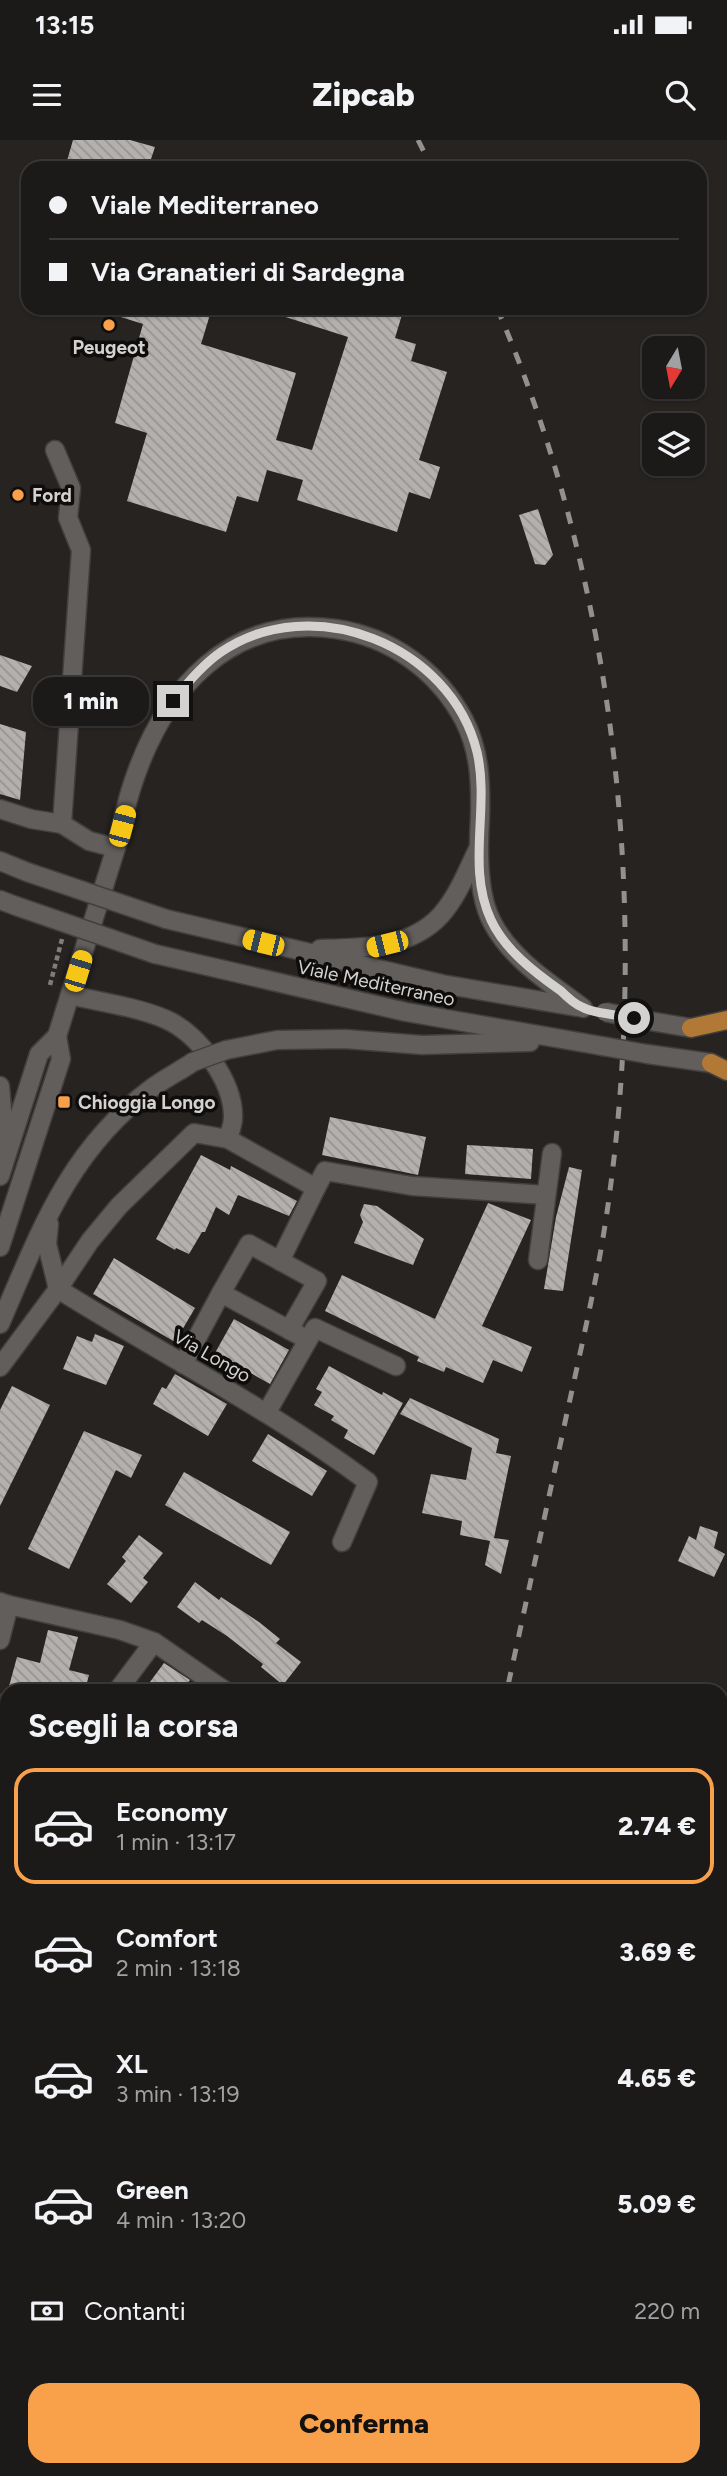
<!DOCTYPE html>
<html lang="it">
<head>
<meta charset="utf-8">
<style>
	body { margin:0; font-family:Figtree,sans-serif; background:#292726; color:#f1f3f6; height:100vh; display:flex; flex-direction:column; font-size:26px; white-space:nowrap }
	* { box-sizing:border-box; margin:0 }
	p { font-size:23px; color:#a0a1a2 }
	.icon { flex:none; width:38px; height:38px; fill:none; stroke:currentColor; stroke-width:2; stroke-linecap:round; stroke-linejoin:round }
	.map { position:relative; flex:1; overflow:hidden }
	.side { position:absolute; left:0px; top:1544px; width:728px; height:793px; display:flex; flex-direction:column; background:#1c1a19; border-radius:21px 21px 0 0; box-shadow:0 2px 5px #0004,0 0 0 2px #3a3838 }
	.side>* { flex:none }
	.hud { position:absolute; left:21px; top:21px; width:686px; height:154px; border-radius:21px; box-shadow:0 2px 5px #0004,0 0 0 2px #3a3838; display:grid; align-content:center; height:154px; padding:0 28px; background:#1c1a19 }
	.needle { width:46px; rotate:190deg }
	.fabs { position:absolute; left:642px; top:196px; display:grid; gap:14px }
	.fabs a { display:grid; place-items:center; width:63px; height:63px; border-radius:14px; background:#1c1a19; box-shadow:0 2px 5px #0004,0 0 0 2px #3a3838; font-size:35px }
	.end { position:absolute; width:32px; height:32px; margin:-16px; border:9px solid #d4d2d1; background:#111; box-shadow:0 0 0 4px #111 }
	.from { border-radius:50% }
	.bubble { position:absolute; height:49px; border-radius:21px; background:#1c1a19; box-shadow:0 2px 5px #0004,0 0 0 2px #3a3838; font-size:23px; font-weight:800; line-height:49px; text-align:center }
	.car { position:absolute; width:21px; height:42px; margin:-21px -10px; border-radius:9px; box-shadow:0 0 5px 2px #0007; background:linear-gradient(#f5c518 24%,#345 0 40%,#f5c518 0 76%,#345 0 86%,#f5c518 0) }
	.hud b { display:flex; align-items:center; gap:24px; height:66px; font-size:26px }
	.hud b+b { border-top:2px solid #3a3838 }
	.hud i { width:18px; height:18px; background:#f1f3f6 }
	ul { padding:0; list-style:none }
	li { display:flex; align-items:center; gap:21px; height:116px; margin:0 14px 10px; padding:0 14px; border:4px solid transparent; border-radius:21px }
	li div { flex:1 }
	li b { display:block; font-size:26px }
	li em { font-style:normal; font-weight:800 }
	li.active { border-color:#f8a14a }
	li>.icon { width:63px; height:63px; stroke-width:1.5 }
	h2 { padding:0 28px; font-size:32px; line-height:84px }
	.pay { display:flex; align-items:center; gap:18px; height:77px; padding:0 28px; font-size:26px }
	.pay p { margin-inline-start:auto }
	.cta { display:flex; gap:14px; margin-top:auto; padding:14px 28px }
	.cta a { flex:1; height:80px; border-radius:21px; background:#f8a14a; color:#111; font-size:28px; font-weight:800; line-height:80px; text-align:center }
	.status { display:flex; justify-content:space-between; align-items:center; height:49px; padding:0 35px; background:#1c1a19; direction:ltr }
	.status svg { height:19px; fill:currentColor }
	header { display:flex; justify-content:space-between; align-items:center; height:91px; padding:0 28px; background:#1c1a19; font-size:32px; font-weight:800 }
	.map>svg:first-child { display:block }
	.grass { fill:#5b3817 }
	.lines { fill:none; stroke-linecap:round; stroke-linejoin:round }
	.stream { stroke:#6e4110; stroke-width:7 }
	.building { fill:url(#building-back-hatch) }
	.minor-casing { stroke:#42403e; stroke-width:21 }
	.major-casing { stroke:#42403e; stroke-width:21 }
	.path { stroke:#7f7d7b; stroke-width:4.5; stroke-dasharray:5 3.5; stroke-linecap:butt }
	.minor { stroke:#615e5c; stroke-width:18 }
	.major { stroke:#b27836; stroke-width:18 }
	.rail { stroke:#93918f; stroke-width:5; stroke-dasharray:12 12; stroke-linecap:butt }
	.minor-bridge-casing { stroke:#42403e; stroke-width:21; stroke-linecap:butt }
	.minor-bridge { stroke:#615e5c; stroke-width:18 }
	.route { stroke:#d4d2d1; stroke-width:9 }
	.poi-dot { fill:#f8a14a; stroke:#0e0d0c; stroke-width:2.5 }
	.labels { text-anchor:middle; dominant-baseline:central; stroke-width:7; stroke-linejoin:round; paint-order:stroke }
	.poi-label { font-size:19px; font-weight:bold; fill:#d4d2d1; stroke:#0e0d0c; text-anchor:start }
	.street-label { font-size:19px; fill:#d4d2d1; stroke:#0e0d0c }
</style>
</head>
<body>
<div class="status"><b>13:15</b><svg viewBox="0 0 49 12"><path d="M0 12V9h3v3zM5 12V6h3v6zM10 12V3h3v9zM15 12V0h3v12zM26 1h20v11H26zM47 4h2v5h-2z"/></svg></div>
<header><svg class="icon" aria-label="menu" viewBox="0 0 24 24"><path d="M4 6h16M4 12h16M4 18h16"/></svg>Zipcab<svg class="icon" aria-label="search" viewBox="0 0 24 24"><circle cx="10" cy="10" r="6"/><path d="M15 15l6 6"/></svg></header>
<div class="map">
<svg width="727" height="2336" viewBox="0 0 727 2336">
	<defs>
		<pattern id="building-back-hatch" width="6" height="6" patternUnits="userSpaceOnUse" patternTransform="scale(1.75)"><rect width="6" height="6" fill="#b3b0ad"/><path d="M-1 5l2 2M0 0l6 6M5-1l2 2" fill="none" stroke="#969492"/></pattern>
	</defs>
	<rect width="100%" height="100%" fill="#262321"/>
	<!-- grass -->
	<path class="grass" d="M 35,2329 L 253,2329 L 254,2330 L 253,2336 L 34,2336 Z"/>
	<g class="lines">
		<!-- stream -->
		<g class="stream">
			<path d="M 721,2163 L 727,2154"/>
			<path d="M 633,2336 L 636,2329"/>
		</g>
	</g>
	<!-- building -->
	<g class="building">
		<path d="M 73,0 L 130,0 L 155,7 L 148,28 L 91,28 L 67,21 Z"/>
		<path d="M 105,168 L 212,168 L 201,204 L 296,233 L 276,300 L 312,310 L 348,197 L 270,172 L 271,168 L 404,168 L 395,198 L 416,204 L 411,221 L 447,232 L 419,320 L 440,327 L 430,359 L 409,352 L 397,392 L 297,360 L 303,340 L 267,330 L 258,362 L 237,356 L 226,392 L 127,361 L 147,293 L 115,283 L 143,184 L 105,172 Z"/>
		<path d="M 538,369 L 553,415 L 545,425 L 535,424 L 519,375 Z"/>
		<path d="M 0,515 L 32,526 L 17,552 L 0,546 Z"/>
		<path d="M 0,584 L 26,592 L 20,660 L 0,654 Z"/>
		<path d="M 330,977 L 426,997 L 418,1035 L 322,1015 Z"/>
		<path d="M 467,1005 L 533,1009 L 531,1039 L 465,1034 Z"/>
		<path d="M 201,1015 L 230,1030 L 231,1026 L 297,1061 L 289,1076 L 238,1055 L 229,1075 L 216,1067 L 205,1092 L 202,1092 L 189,1114 L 176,1108 L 175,1110 L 156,1099 Z"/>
		<path d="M 569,1027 L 582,1030 L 563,1151 L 544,1149 L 556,1077 Z"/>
		<path d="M 488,1063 L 531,1080 L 482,1186 L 532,1207 L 522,1232 L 493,1220 L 483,1243 L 446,1227 L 444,1232 L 417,1221 L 419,1217 L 325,1171 L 342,1135 L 435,1179 Z"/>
		<path d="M 364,1064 L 377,1066 L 424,1099 L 413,1125 L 354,1103 L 363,1082 L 360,1075 Z"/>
		<path d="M 114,1118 L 195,1168 L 175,1202 L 93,1154 Z"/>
		<path d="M 234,1179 L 289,1210 L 270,1244 L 215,1213 Z"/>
		<path d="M 95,1194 L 124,1206 L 106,1245 L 63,1229 L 77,1196 L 92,1202 Z"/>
		<path d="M 329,1226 L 382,1255 L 383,1252 L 403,1263 L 374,1315 L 344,1298 L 348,1290 L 331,1280 L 334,1276 L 314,1265 L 322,1252 L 316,1249 Z"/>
		<path d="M 175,1234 L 227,1264 L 208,1296 L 153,1264 L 162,1247 L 166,1249 Z"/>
		<path d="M 12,1246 L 50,1265 L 0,1366 L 0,1270 Z"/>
		<path d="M 410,1258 L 499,1299 L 496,1313 L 511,1316 L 494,1398 L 509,1400 L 501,1434 L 485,1425 L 490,1401 L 460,1395 L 462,1381 L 422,1373 L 431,1334 L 466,1340 L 472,1308 L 400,1274 Z"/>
		<path d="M 84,1291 L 142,1315 L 131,1338 L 116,1330 L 69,1429 L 28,1409 Z"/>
		<path d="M 268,1294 L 327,1331 L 312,1356 L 252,1321 Z"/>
		<path d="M 184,1332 L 290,1392 L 271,1425 L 165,1365 Z"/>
		<path d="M 700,1386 L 718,1392 L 714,1408 L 725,1414 L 714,1437 L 678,1421 L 689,1396 L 696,1400 Z"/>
		<path d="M 139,1395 L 163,1413 L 143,1438 L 148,1442 L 131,1463 L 107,1444 L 126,1421 L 122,1417 Z"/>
		<path d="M 195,1442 L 219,1460 L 221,1457 L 259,1482 L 280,1499 L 276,1503 L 301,1522 L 283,1545 L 261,1527 L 263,1524 L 227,1496 L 202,1480 L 199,1483 L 177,1467 Z"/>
		<path d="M 48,1490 L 78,1497 L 69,1530 L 89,1535 L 85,1550 L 8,1550 L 17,1517 L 40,1523 Z"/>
		<path d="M 164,1523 L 190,1540 L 182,1550 L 144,1550 Z"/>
	</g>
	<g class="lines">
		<defs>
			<g id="minor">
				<path d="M 55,310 L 71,348 L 68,378 L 81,410 L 62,684"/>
				<path d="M 0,669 L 31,679 L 62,684 L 89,701 L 116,708"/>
				<path d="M 0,721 L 27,732"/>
				<path d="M 0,760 L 16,766"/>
				<path d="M 166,779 L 442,844 L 577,867"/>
				<path d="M 320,809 C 362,808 410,809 441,775 C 458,756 467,731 478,709"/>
				<path d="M 155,814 L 406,872 L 602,906"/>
				<path d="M 70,855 C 100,862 137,867 165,879 C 198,893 234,941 233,978 C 233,984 230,992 228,999"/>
				<path d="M 650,881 L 691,888"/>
				<path d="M 226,910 L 277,900 L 345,899 L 422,905 L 530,902"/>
				<path d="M 647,914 L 711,923"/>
				<path d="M 0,946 L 5,1006"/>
				<path d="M 0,1036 L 39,914 L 57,896 C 76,835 95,775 114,714 C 121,691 125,666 133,643 C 164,549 230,474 336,489 C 391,497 438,531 464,580 C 480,611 481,644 480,678 C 478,709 477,754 492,782 C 511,819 550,843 583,868"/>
				<path d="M 49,1084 L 47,1104 L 58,1149"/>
				<path d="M 0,1107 L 61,919 L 57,896"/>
				<path d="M 538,1120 L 552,1013"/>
				<path d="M 280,1121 L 316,1048"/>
				<path d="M 58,1149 C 162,1214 270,1269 368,1342 L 342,1402"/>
				<path d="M 221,1153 L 249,1104 L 317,1141 L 289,1190"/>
				<path d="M 0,1184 C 40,1092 68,1011 152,948 C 165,938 180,931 193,922"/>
				<path d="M 308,1200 L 315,1188 L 396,1226"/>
				<path d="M 183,1224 L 221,1153 L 308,1200 L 267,1272"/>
				<path d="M 0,1227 L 58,1149 L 90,1101 L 119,1066 L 194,993 L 228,999 L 316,1048 L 325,1031 L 412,1046 L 546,1055"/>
				<path d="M 0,1462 L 9,1465 L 0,1500"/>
				<path d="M 9,1465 L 120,1490 L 154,1502 L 118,1550"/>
				<path d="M 154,1502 L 209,1540 L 202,1550"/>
				<path d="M 209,1540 L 224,1550"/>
				<path d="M 0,1564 L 7,1566"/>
				<path d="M 0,1659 L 7,1661"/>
				<path d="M 0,1683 L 7,1684"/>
				<path d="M 0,1881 L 7,1882"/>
				<path d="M 0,2017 L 7,2018"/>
				<path d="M 0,2161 L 7,2162"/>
				<path d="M 0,2239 L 7,2240"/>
			</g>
			<g id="major">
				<path d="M 691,888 L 727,880"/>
				<path d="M 711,923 L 727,931"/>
			</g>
		</defs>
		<!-- minor casing -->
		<use href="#minor" class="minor-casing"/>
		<!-- major casing -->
		<use href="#major" class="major-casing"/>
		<!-- path -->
		<g class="path">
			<path d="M 50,845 L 62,799"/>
			<path d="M 721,2105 L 727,2103"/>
			<path d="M 721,2241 L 727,2232"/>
			<path d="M 671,2336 L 674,2329"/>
		</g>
		<!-- minor -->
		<use href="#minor" class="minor"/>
		<!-- major -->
		<use href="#major" class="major"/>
		<!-- rail -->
		<g class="rail">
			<path d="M 418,0 L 432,28"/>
			<path d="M 497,168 C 618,448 651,778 606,1079 C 596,1144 581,1209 567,1273 C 547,1366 527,1458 507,1550"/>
			<path d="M 336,2336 L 337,2329"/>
		</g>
		<defs>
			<g id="minor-bridge">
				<path d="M 27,732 L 166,779"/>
				<path d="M 16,766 L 155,814"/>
				<path d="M 605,872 L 650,881"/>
				<path d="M 602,906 L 647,914"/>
				<path d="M 193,922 L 226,910"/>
			</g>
		</defs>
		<!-- minor-bridge casing -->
		<use href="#minor-bridge" class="minor-bridge-casing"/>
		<!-- minor-bridge -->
		<use href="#minor-bridge" class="minor-bridge"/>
	</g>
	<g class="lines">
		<!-- route -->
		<path class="route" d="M 173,561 C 187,543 202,525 221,512 C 312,450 451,505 477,612 C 490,667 466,727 491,780 C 505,810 534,832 561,851 C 567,857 574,864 582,867 C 594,874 620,875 634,878"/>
	</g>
	<!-- markers -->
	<g class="poi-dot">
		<circle cx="109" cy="185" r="7"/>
		<circle cx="18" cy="355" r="7"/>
		<rect x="57" y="955" width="14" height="14" rx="3.5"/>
	</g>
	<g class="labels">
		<!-- poi labels -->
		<g class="poi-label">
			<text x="109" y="207" text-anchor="middle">Peugeot</text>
			<text x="32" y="355">Ford</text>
			<text x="78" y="962">Chioggia Longo</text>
		</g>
		<!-- street labels -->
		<g class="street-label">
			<text transform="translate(376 843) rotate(12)">Viale Mediterraneo</text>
			<text transform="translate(212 1216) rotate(30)">Via Longo</text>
		</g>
	</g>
</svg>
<div class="fabs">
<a><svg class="needle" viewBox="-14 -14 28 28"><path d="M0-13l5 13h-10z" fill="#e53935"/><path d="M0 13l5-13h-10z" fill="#a0a1a2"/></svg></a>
<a><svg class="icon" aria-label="layers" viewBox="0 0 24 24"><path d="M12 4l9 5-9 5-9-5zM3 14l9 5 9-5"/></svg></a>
</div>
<i class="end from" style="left:634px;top:878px"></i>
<i class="end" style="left:173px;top:561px"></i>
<div class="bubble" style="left:33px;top:537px;width:116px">1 min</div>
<i class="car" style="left:122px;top:686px;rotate:15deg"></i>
<i class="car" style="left:263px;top:803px;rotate:284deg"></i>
<i class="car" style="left:387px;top:804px;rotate:256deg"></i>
<i class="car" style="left:78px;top:831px;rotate:17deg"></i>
<div class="hud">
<b><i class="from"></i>Viale Mediterraneo</b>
<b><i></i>Via Granatieri di Sardegna</b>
</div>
<section class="side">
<h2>Scegli la corsa</h2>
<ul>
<li class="active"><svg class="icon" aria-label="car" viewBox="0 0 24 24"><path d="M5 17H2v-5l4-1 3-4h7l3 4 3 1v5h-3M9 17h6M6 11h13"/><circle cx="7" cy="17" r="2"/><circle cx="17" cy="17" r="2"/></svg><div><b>Economy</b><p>1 min · 13:17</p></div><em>2.74 €</em></li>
<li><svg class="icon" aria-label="car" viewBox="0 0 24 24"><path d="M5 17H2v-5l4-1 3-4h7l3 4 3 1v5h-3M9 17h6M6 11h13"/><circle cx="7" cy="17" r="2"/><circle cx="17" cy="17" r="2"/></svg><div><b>Comfort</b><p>2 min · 13:18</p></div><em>3.69 €</em></li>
<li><svg class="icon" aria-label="car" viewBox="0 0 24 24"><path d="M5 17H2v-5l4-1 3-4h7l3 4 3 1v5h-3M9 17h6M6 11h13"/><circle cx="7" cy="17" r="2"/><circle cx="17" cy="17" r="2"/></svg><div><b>XL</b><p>3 min · 13:19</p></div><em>4.65 €</em></li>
<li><svg class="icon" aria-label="car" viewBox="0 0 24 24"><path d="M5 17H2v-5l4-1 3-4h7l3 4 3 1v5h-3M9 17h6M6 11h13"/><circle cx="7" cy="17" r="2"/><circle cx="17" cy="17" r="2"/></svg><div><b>Green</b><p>4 min · 13:20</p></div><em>5.09 €</em></li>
</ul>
<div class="pay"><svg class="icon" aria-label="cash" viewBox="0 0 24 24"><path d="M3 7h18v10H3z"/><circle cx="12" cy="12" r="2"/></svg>Contanti<p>220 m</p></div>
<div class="cta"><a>Conferma</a></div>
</section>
</div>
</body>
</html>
